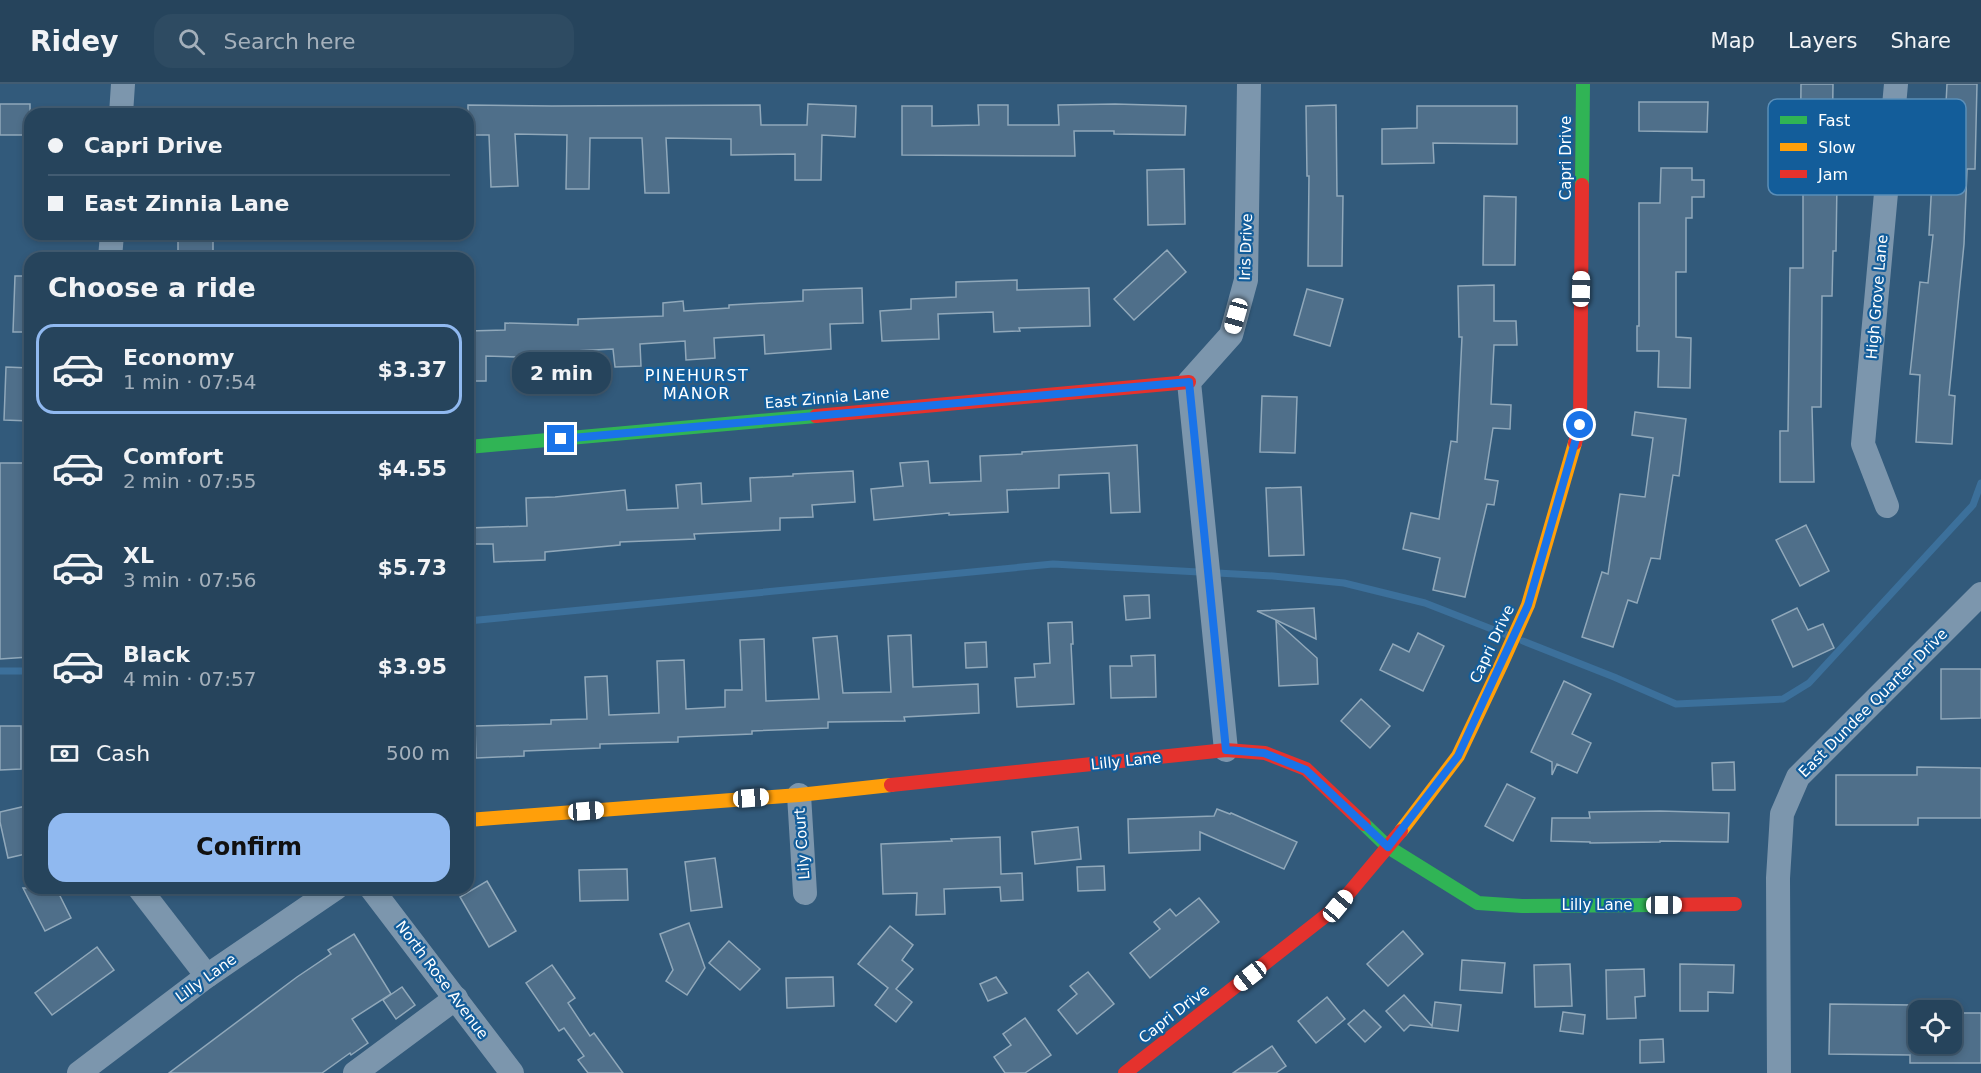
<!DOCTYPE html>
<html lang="en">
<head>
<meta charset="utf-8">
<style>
	body { margin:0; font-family:"DejaVu Sans",sans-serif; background:#2e4b62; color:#f1f3f6; height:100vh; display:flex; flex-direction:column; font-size:22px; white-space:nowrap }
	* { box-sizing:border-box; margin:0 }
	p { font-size:20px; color:#a4b0bb }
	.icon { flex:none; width:33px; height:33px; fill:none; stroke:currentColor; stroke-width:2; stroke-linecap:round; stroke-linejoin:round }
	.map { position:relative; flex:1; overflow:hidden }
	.sheet { position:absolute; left:24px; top:168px; width:450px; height:642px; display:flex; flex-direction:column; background:#26445c; border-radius:18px; box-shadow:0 3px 9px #0003,0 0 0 2px #425c72 }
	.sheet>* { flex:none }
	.banner { position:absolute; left:24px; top:24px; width:450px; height:132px; border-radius:18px; box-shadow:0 3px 9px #0003,0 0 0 2px #425c72; display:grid; align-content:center; height:132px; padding:0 24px; background:#26445c }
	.tools { position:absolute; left:1908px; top:916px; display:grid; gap:12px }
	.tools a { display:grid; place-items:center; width:54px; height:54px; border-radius:12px; background:#26445c; box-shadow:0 3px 9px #0003,0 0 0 2px #425c72; font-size:30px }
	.end { position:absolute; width:27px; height:27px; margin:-14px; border:8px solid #1a73e8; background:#fff; box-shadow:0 0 0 3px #fff }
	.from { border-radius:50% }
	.bubble { position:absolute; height:42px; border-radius:18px; background:#26445c; box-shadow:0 3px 9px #0003,0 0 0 2px #425c72; font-size:20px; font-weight:600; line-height:42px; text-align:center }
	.car { position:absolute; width:18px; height:36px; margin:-18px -9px; border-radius:8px; box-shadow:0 0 4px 2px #0007; background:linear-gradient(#fff 24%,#345 0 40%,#fff 0 76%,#345 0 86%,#fff 0) }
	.banner b { display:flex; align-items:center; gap:21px; height:57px; font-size:22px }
	.banner b+b { border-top:2px solid #425c72 }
	.banner i { width:15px; height:15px; background:#f1f3f6 }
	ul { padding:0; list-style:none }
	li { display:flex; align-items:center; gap:18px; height:90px; margin:0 12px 9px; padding:0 12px; border:3px solid transparent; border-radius:18px }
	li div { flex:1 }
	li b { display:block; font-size:22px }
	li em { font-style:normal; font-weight:600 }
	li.selected { border-color:#90b9f0 }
	li>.icon { width:54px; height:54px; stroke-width:1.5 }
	h2 { padding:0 24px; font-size:27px; line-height:72px }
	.pay { display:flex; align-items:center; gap:15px; height:66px; padding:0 24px; font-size:22px }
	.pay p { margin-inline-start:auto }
	.button { display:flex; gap:12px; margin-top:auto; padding:12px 24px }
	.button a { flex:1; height:69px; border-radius:18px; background:#90b9f0; color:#111; font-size:24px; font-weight:600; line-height:69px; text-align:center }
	header { display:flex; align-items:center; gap:36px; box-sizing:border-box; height:84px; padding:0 30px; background:#26445c; border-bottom:2px solid #425c72 }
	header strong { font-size:28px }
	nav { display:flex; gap:33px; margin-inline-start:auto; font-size:21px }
	.search { width:420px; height:54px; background:#2e4b62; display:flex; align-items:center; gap:15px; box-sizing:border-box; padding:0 21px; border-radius:18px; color:#a4b0bb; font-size:22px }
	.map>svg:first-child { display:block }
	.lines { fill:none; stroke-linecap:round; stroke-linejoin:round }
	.stream { stroke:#3c709b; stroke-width:7 }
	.building { fill:#4f6f8a; stroke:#90a8ba; stroke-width:1.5 }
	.street { stroke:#7c96ad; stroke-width:24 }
	.fast { stroke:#30b455; stroke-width:14 }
	.slow { stroke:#ff9f0a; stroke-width:14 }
	.jam { stroke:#e5322d; stroke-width:14 }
	.route { stroke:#1a73e8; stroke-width:8 }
	.labels { text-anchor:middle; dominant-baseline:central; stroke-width:4.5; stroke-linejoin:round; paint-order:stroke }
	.street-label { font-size:15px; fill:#fff; stroke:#135d9a }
	.neighbourhood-label { font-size:16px; letter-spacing:1.5px; fill:#fff; stroke:#135d9a }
	.key { fill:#135d9a; stroke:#5a8eb8; stroke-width:1.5 }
	.key-label { font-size:16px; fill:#fff }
</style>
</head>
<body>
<header>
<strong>Ridey</strong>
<div class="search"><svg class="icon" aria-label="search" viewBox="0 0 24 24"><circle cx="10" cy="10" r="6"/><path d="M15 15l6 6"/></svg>Search here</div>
<nav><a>Map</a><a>Layers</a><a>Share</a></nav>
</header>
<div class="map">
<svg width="1981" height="989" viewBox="0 0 1981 989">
	<rect width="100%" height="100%" fill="#325a7b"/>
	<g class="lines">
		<!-- stream -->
		<g class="stream">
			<path d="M 468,537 L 1053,480 L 1273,492 L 1344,499 L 1425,519 L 1507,551"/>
			<path d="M 1523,557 L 1614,593 L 1676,620 L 1783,615 L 1809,599 L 1973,421 L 1981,399"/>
			<path d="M 0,587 L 30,587"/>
		</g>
	</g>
	<!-- building -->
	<g class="building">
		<path d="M 1801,0 L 1833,0 L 1832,70 L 1843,70 L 1843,98 L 1837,98 L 1836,167 L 1833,167 L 1832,212 L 1822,212 L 1821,323 L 1812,323 L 1814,398 L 1780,398 L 1780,347 L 1788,347 L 1790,184 L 1803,184 L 1803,98 L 1800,98 Z"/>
		<path d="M 1947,0 L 1977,0 L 1975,85 L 1967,85 L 1964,160 L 1949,311 L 1955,312 L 1952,360 L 1916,358 L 1920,291 L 1910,290 L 1920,198 L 1928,199 L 1933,151 L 1929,151 L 1934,59 L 1944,59 Z"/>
		<path d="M 1639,18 L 1708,18 L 1707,48 L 1639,47 Z"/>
		<rect x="0" y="20" width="30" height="31"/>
		<path d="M 808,20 L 856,22 L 855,53 L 822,51 L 821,96 L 795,96 L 795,70 L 731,71 L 731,55 L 666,54 L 669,109 L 645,109 L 642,54 L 590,54 L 589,105 L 566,105 L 567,51 L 515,50 L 518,102 L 491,103 L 489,51 L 468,51 L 468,21 L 552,22 L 760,21 L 761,41 L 807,41 Z"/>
		<path d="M 1115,20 L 1186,22 L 1185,51 L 1114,50 L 1114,47 L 1074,47 L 1075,72 L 902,71 L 902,22 L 932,22 L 932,42 L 979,41 L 978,21 L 1008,21 L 1008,41 L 1059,41 L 1058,21 Z"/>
		<path d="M 1336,21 L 1337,112 L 1343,112 L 1342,182 L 1308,182 L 1309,92 L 1307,92 L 1306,22 Z"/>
		<path d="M 1417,22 L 1517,22 L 1517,60 L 1433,59 L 1434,79 L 1382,80 L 1382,45 L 1417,44 Z"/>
		<path d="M 1661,84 L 1692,84 L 1692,96 L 1704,96 L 1704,113 L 1692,113 L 1692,134 L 1686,134 L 1686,188 L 1676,188 L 1676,253 L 1691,254 L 1690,304 L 1658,303 L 1659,267 L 1637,267 L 1637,242 L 1639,242 L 1639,119 L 1660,119 Z"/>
		<path d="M 1184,85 L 1185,140 L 1148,141 L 1147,86 Z"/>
		<path d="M 1484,112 L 1516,113 L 1515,181 L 1483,181 Z"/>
		<path d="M 178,150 L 213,150 L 213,171 L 178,172 Z"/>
		<path d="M 1167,166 L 1186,188 L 1134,236 L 1114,215 Z"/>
		<path d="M 15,192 L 30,192 L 30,248 L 13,248 Z"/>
		<path d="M 1017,196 L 1017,206 L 1089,204 L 1090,242 L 1019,244 L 1020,247 L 994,248 L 993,228 L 938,230 L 939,255 L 882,257 L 880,227 L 911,225 L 911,215 L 956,213 L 956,198 Z"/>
		<path d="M 1494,201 L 1494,237 L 1516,237 L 1517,261 L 1494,261 L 1491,320 L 1511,321 L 1510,345 L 1493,344 L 1485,395 L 1498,397 L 1494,421 L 1487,420 L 1465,513 L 1433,506 L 1440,474 L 1403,465 L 1411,429 L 1439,435 L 1451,357 L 1457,358 L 1462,253 L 1459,253 L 1458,202 Z"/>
		<path d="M 862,204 L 863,239 L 830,240 L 831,265 L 765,270 L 764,251 L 714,254 L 715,274 L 686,276 L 685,257 L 640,260 L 641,282 L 615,283 L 613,265 L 555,268 L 554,274 L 486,272 L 486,297 L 468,297 L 468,247 L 505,246 L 505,239 L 578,241 L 578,235 L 663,232 L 663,219 L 683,217 L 684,227 L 729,224 L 729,221 L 803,217 L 803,206 Z"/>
		<path d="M 1307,205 L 1343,215 L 1330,262 L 1294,251 Z"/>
		<path d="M 6,283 L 30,284 L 30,337 L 4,336 Z"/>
		<path d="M 1262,312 L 1297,313 L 1295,369 L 1260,368 Z"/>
		<path d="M 1635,328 L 1686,335 L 1679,392 L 1673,391 L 1660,475 L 1651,474 L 1637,519 L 1628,516 L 1613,563 L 1582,553 L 1602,488 L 1608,490 L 1620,410 L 1645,413 L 1653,354 L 1632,351 Z"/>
		<path d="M 1137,361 L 1140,428 L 1111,429 L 1109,389 L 1059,391 L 1059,404 L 1007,406 L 1008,428 L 949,431 L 949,429 L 874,436 L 871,405 L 903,402 L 900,379 L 928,377 L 930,399 L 981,397 L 980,372 L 1022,370 L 1022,368 Z"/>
		<path d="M 0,379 L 30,379 L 30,481 L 25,481 L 29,573 L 0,575 Z"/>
		<path d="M 853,387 L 855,418 L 812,421 L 813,433 L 780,434 L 780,446 L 694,450 L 695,455 L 620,458 L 620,461 L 545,468 L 545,476 L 494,478 L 493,460 L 468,460 L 468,444 L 527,442 L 526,414 L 555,413 L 625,406 L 627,426 L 678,424 L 676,401 L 701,399 L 702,420 L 751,417 L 750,394 L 793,392 L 793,390 Z"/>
		<path d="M 1301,403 L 1304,471 L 1269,472 L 1266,404 Z"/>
		<path d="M 1806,441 L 1829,487 L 1800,502 L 1776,456 Z"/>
		<path d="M 1149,511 L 1150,534 L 1126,536 L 1124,512 Z"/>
		<path d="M 1314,524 L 1316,555 L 1257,527 Z"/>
		<path d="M 1797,524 L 1808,546 L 1823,540 L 1834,564 L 1793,583 L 1772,536 Z"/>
		<path d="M 1276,537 L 1317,574 L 1318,600 L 1279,602 Z"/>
		<path d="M 1072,538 L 1073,560 L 1071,560 L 1074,620 L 1017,623 L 1015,594 L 1035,593 L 1034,580 L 1050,579 L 1048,539 Z"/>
		<path d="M 1418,549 L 1444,562 L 1423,607 L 1380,586 L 1393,560 L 1409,568 Z"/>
		<path d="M 911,551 L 913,603 L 978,600 L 979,629 L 904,633 L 905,637 L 828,638 L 828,644 L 752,647 L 752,650 L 678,653 L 678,658 L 600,660 L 600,664 L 524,667 L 524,672 L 476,674 L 475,642 L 551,640 L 551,636 L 587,635 L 585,593 L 607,592 L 609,631 L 659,629 L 657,577 L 684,576 L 686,625 L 725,623 L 725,606 L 742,606 L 740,556 L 764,555 L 766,617 L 819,615 L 813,554 L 837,552 L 843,609 L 891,608 L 888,552 Z"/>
		<path d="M 986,558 L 987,583 L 966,584 L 965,559 Z"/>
		<path d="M 1155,571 L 1156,613 L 1111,614 L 1110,582 L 1132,582 L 1131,572 Z"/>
		<path d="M 1941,585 L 1981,585 L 1981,634 L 1941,635 Z"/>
		<path d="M 1564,597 L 1591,610 L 1572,650 L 1591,659 L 1577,689 L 1557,680 L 1552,691 L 1552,678 L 1531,668 Z"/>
		<path d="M 1361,615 L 1390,642 L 1370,664 L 1341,637 Z"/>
		<path d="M 0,642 L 21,642 L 21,685 L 0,686 Z"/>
		<path d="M 1734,678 L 1735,706 L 1713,706 L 1712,679 Z"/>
		<path d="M 1917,683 L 1981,684 L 1981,734 L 1918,734 L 1918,741 L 1836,741 L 1836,691 L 1917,691 Z"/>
		<path d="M 1507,700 L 1535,714 L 1513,757 L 1485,742 Z"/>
		<path d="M 26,722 L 30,739 L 30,769 L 8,774 L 0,738 L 0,728 Z"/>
		<path d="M 1217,725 L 1230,730 L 1231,729 L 1297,758 L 1284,785 L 1200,748 L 1200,766 L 1129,769 L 1128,735 L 1214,732 Z"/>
		<path d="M 1660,727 L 1729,729 L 1728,758 L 1660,757 L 1660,758 L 1590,759 L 1590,758 L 1551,757 L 1552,734 L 1590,734 L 1589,728 Z"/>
		<path d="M 1078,743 L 1081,775 L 1035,780 L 1032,748 Z"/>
		<path d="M 1000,753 L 1001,790 L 1022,789 L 1023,816 L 1001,817 L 1000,803 L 944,805 L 945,830 L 916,831 L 917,809 L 883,810 L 881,760 L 952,757 L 951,755 Z"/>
		<path d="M 715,774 L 722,823 L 691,827 L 685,778 Z"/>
		<path d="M 1104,782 L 1105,806 L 1078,807 L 1077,783 Z"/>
		<path d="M 627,785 L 628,816 L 580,817 L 579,786 Z"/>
		<path d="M 487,797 L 516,847 L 489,863 L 460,813 Z"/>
		<path d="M 23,804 L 56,804 L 71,834 L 45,847 Z"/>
		<path d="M 1199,814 L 1219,838 L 1150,894 L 1130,869 L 1160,845 L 1154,838 L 1170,825 L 1176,832 Z"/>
		<path d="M 689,839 L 705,884 L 687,911 L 666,897 L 673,886 L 660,850 Z"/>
		<path d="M 890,842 L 913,861 L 902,876 L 913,885 L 896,905 L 912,918 L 896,938 L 875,921 L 888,904 L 858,880 Z"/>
		<path d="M 1403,847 L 1423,870 L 1388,902 L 1367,880 Z"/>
		<path d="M 354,850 L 391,910 L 352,935 L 368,959 L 351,971 L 350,969 L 322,989 L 169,989 L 297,893 L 331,870 L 328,866 Z"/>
		<path d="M 729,857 L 760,885 L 740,906 L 709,879 Z"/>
		<path d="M 97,863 L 114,886 L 52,931 L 35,909 Z"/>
		<path d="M 1462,876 L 1505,879 L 1502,909 L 1460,906 Z"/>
		<path d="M 1570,880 L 1572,922 L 1535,923 L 1534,881 Z"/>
		<path d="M 1680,880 L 1734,881 L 1733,909 L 1708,908 L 1708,927 L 1680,927 Z"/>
		<path d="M 552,881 L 575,914 L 568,919 L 590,952 L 594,949 L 623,989 L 588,989 L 578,976 L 584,972 L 564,944 L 559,947 L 526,899 Z"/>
		<path d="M 1644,885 L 1645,912 L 1635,913 L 1636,934 L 1607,935 L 1606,886 Z"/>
		<path d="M 1088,888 L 1114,920 L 1077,950 L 1058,926 L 1077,910 L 1070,902 Z"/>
		<path d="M 833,893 L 834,922 L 787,924 L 786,894 Z"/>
		<path d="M 996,893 L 1007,909 L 988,917 L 980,900 Z"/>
		<path d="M 402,903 L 415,921 L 396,935 L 383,916 Z"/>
		<path d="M 1404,911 L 1432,942 L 1435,918 L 1461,921 L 1458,947 L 1410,941 L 1404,947 L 1386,927 Z"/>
		<path d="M 1327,913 L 1345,935 L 1316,959 L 1298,937 Z"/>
		<path d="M 1830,920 L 1912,921 L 1912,928 L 1918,928 L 1918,960 L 1952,960 L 1952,929 L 1981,929 L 1981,979 L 1910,979 L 1910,971 L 1829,970 Z"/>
		<path d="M 1364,926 L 1381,943 L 1365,958 L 1348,940 Z"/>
		<path d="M 1563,928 L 1585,931 L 1583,950 L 1560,947 Z"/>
		<path d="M 1025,934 L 1051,971 L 1025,989 L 1005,989 L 994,973 L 1011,961 L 1003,950 Z"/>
		<path d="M 1663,955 L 1664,978 L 1640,979 L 1640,956 Z"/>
		<path d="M 1272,962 L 1286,982 L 1276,989 L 1233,989 Z"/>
	</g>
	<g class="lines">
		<!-- street -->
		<g class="street">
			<path d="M 121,30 L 123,0"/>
			<path d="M 110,174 L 112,150"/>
			<path d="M 1887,422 L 1863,360 L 1896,0"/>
			<path d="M 1226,666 L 1189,298 L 1231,251 L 1246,196 L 1249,0"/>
			<path d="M 799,711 L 805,809"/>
			<path d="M 139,804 L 207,892"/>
			<path d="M 371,804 L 512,989"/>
			<path d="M 79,989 L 207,892 L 336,804"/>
			<path d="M 355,989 L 456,914"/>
			<path d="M 1779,989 L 1778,794 L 1782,730 L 1798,693 L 1981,510"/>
		</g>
		<!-- fast -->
		<g class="fast">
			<path d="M 1582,101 L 1583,0"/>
			<path d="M 468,363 L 816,332"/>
			<path d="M 1364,740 L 1388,763 L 1478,819 L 1522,822 L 1657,821"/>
		</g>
		<!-- slow -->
		<g class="slow">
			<path d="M 468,736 L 799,711 L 891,701"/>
			<path d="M 1401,747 L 1458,672 L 1502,579 L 1528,521 L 1575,359"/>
		</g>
		<!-- jam -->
		<g class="jam">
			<path d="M 816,332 L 1189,298"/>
			<path d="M 1575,359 L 1580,341 L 1582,101"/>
			<path d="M 891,701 L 1226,666 L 1265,669 L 1306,685 L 1364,740"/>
			<path d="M 1657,821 L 1735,820"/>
			<path d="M 1125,989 L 1338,822 L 1401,747"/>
		</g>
	</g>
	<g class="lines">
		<!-- route -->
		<path class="route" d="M 561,355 L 1189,298 L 1226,666 L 1264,669 L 1306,686 L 1388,763 L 1458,672 L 1528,521 L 1580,341"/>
	</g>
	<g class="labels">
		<!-- street labels -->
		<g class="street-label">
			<text transform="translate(1566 74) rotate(-90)">Capri Drive</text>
			<text transform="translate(1246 163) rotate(-88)">Iris Drive</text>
			<text transform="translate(1877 213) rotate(-85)">High Grove Lane</text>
			<text transform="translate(827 314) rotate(-5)">East Zinnia Lane</text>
			<text transform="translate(1492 560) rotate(-65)">Capri Drive</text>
			<text transform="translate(1873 619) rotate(-45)">East Dundee Quarter Drive</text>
			<text transform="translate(1126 677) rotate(-6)">Lilly Lane</text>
			<text transform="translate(802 760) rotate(-94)">Lily Court</text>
			<text x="1597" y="821">Lilly Lane</text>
			<text transform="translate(206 894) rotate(-36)">Lilly Lane</text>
			<text transform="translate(442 896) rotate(53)">North Rose Avenue</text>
			<text transform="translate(1174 930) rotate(-38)">Capri Drive</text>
		</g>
		<!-- neighbourhood labels -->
		<g class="neighbourhood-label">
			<text x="697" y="291">PINEHURST<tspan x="697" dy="18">MANOR</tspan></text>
		</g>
	</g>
	<!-- legend -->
	<rect x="1768" y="15" width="198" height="96" rx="9" class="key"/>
	<rect x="1780" y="32" width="27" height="8" fill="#30b455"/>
	<rect x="1780" y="59" width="27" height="8" fill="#ff9f0a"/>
	<rect x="1780" y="86" width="27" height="8" fill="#e5322d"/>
	<g class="key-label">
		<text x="1818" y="42">Fast</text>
		<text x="1818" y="69">Slow</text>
		<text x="1818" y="96">Jam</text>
	</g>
</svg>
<div class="tools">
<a><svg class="icon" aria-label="locate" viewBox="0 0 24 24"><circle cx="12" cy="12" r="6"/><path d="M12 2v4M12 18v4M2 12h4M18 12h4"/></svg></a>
</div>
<i class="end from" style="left:1580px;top:341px"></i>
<i class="end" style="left:561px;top:355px"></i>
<div class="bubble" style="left:512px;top:268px;width:99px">2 min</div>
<i class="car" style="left:1581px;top:205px;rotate:1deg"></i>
<i class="car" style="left:1236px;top:232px;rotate:196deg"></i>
<i class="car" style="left:751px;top:714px;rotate:86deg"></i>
<i class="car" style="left:586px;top:727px;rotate:86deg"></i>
<i class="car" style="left:1664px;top:821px;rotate:90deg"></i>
<i class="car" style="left:1338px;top:822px;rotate:40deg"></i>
<i class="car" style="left:1250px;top:892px;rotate:232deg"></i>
<div class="banner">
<b><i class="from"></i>Capri Drive</b>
<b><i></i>East Zinnia Lane</b>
</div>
<section class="sheet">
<h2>Choose a ride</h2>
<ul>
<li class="selected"><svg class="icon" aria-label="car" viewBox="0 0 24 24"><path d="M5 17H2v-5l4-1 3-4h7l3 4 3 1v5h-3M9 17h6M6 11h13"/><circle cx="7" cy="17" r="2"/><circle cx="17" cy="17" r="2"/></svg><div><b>Economy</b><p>1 min · 07:54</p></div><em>$3.37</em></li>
<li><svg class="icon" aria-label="car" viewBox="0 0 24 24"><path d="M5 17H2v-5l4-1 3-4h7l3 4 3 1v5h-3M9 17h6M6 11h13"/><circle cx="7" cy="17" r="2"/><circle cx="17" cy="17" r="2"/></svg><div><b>Comfort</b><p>2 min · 07:55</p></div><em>$4.55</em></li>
<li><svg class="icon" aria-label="car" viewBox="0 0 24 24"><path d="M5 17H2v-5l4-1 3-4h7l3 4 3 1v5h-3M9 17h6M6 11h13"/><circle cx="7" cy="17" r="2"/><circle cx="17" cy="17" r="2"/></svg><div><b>XL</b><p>3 min · 07:56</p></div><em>$5.73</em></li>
<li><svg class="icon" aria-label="car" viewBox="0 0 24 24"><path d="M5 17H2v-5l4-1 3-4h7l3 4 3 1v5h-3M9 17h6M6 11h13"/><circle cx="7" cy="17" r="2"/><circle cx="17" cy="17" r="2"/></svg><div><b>Black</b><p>4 min · 07:57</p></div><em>$3.95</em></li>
</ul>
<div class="pay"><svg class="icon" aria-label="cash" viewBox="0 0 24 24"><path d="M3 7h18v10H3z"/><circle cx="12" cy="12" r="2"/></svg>Cash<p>500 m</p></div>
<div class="button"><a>Confirm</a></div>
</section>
</div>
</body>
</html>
